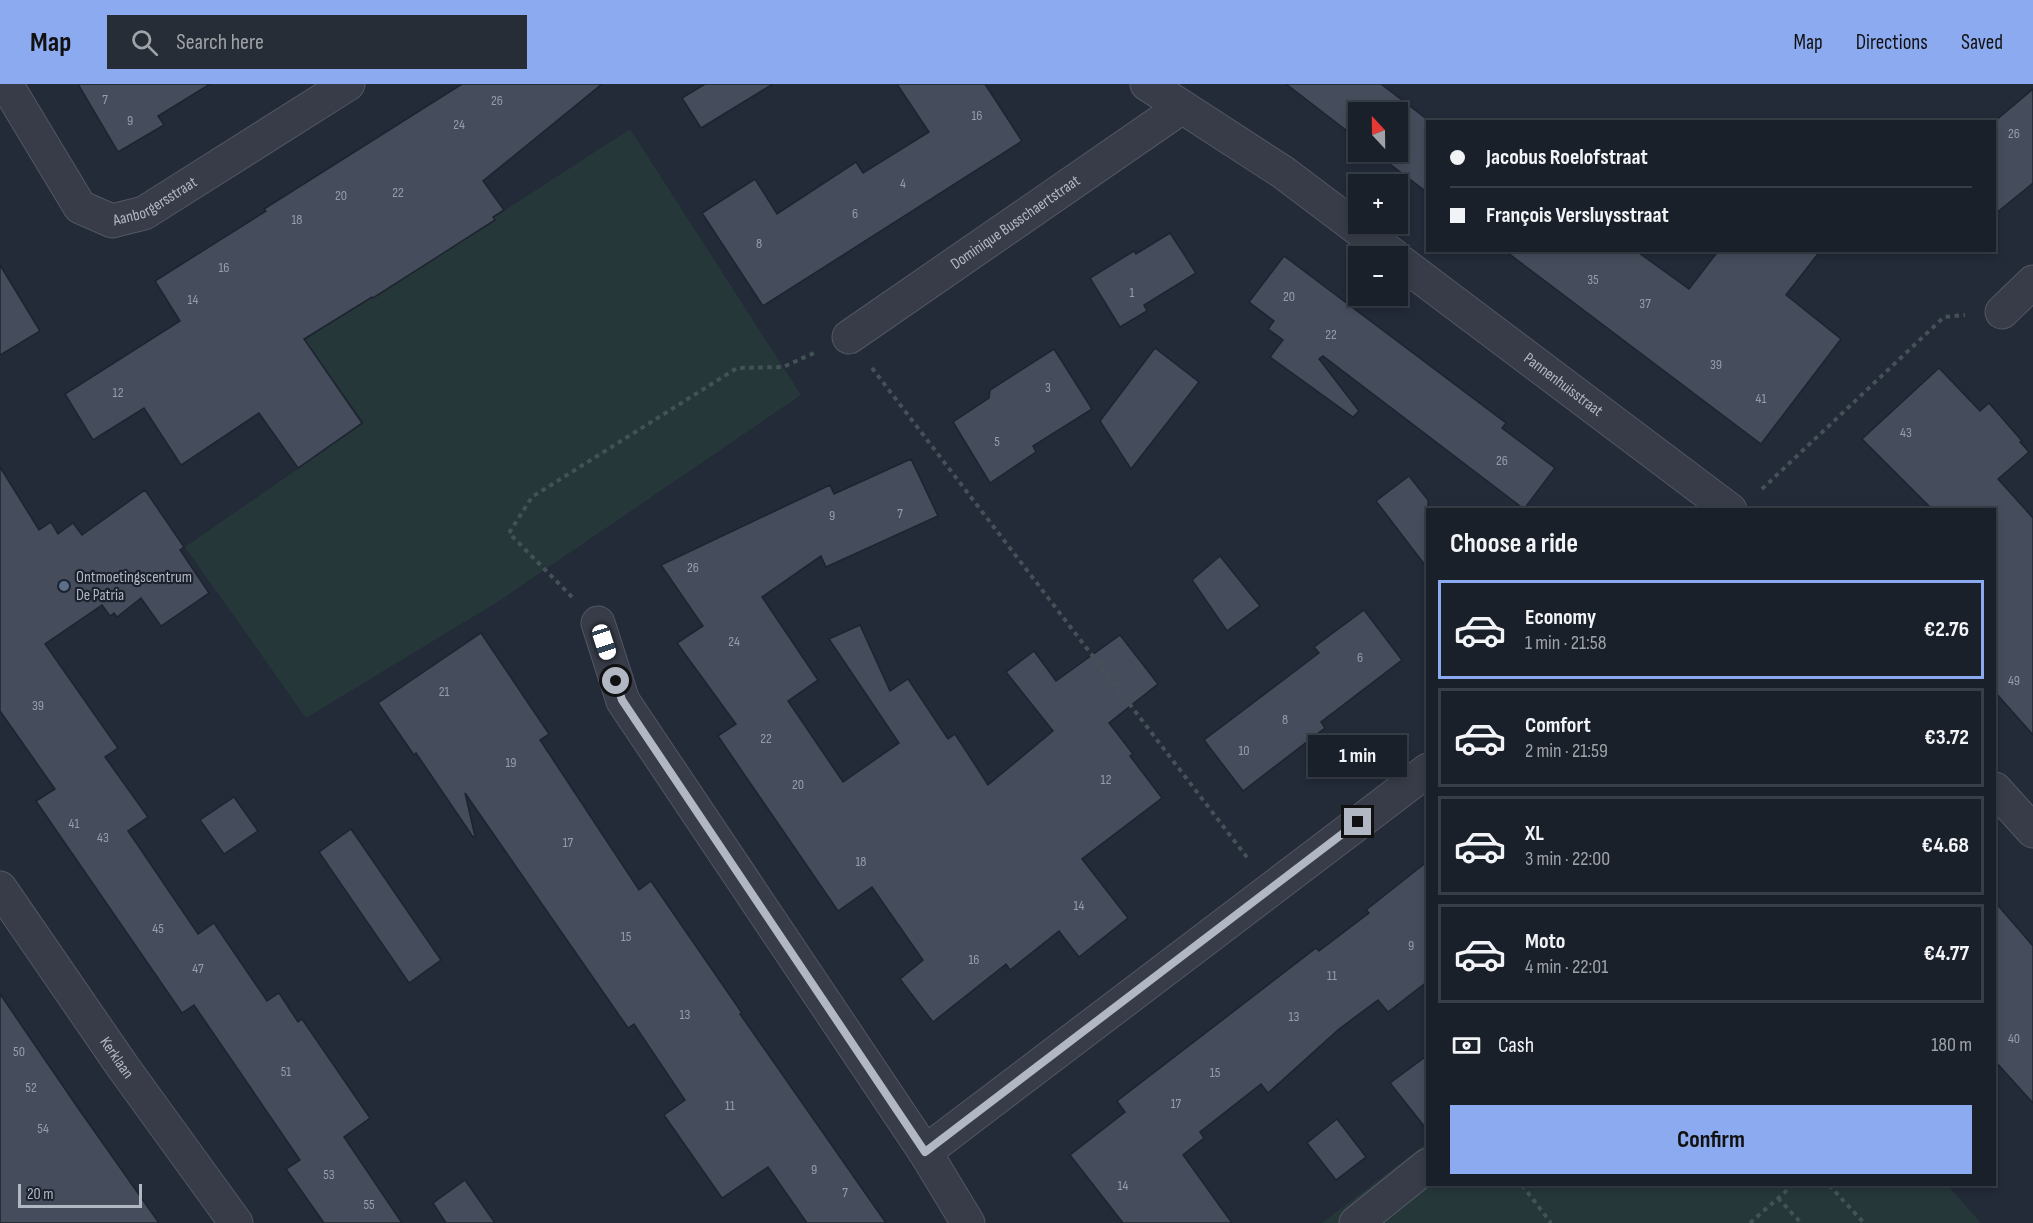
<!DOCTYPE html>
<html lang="en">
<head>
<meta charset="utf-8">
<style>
	body { margin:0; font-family:"Sofia Sans Condensed",sans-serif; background:#272d36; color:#f1f3f6; height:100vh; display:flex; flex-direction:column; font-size:22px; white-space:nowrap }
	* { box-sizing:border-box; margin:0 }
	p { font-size:20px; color:#9fa3a8 }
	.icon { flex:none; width:33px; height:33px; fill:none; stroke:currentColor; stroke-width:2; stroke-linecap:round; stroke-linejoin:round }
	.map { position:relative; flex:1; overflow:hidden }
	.sheet { position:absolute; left:1426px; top:424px; width:570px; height:678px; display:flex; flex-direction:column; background:#1a202a; border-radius:0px; box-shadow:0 3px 9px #0003,0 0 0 2px #383e47 }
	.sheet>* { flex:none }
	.guide { position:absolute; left:1426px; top:36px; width:570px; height:132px; border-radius:0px; box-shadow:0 3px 9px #0003,0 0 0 2px #383e47; display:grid; align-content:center; height:132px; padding:0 24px; background:#1a202a }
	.needle { width:39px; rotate:338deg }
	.controls { position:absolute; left:1348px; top:18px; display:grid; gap:12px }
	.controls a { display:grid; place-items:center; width:60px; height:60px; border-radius:0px; background:#1a202a; box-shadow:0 3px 9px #0003,0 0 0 2px #383e47; font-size:30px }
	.scale { position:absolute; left:18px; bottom:15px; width:124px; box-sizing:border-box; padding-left:6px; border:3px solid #b2b7c4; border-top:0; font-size:16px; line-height:21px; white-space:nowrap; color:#b2b7c4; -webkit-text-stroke:4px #1c222d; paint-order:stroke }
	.end { position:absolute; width:27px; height:27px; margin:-14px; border:8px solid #b2b7c4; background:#111; box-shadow:0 0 0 3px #111 }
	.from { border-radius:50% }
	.bubble { position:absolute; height:42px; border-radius:0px; background:#1a202a; box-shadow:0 3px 9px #0003,0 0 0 2px #383e47; font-size:20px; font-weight:700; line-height:42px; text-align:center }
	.car { position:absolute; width:18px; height:36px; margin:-18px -9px; border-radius:8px; box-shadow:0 0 4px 2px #0007; background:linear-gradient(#fff 24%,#345 0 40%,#fff 0 76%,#345 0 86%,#fff 0) }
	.guide b { display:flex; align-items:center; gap:21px; height:57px; font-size:22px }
	.guide b+b { border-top:2px solid #383e47 }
	.guide i { width:15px; height:15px; background:#f1f3f6 }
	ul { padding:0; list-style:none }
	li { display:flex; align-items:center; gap:18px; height:99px; margin:0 12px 9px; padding:0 12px; border:3px solid #383e47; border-radius:0px }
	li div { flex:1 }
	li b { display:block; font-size:22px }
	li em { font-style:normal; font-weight:700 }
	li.active { border-color:#8caaef }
	li>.icon { width:54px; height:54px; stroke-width:1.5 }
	h2 { padding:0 24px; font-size:27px; line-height:72px }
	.pay { display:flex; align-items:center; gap:15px; height:66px; padding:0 24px; font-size:22px }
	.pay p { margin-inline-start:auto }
	.action { display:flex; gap:12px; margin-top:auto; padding:12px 24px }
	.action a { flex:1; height:69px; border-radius:0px; background:#8caaef; color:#111; font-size:24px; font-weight:700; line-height:69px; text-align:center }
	header { display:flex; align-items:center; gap:36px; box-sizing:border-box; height:84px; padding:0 30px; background:#8caaef; color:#111 }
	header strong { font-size:28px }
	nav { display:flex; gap:33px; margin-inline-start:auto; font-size:21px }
	.search { width:420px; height:54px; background:#272d36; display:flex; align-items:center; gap:15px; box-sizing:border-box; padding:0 21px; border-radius:0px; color:#9fa3a8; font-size:22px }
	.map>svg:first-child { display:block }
	.green { fill:#26373a }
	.building { fill:#454d5c; stroke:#1e242f; stroke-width:1.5 }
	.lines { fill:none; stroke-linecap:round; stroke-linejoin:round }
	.minor-casing { stroke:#525763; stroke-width:35 }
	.path { stroke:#435256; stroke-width:4; stroke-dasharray:4.5 4.5; stroke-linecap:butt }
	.minor { stroke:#373c48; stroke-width:33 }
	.route { stroke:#b2b7c4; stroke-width:8 }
	.service-dot { fill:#5c6f8a; stroke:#1c222d; stroke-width:2 }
	.labels { text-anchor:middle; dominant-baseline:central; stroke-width:4.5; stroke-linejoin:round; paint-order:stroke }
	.number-label { font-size:14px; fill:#979caa }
	.street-label { font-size:16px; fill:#b2b7c4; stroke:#1c222d }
	.poi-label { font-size:16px; fill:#b2b7c4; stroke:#1c222d; text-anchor:start }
</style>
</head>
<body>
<header>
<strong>Map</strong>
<div class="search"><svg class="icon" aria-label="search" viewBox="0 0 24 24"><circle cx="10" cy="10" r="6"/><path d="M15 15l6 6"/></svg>Search here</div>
<nav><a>Map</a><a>Directions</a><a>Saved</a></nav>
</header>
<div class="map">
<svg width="2033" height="1139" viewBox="0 0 2033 1139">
	<rect width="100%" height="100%" fill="#232a38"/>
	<!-- green -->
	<g class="green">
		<path d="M 630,45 L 801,311 L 499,517 L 306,634 L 185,463 L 364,339 L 305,256 Z"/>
		<path d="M 1428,1058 L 1428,1101 L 1947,1101 L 1981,1139 L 1322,1139 Z"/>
	</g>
	<!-- building -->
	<g class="building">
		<path d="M 78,0 L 210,0 L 158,32 L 164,41 L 118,68 Z"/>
		<path d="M 462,0 L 602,0 L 483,97 L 504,126 L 493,133 L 495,136 L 373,214 L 372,213 L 304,255 L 362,339 L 298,384 L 259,329 L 181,381 L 144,324 L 93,356 L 65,310 L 180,237 L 155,197 L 266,127 L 264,125 Z"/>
		<path d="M 705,0 L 773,0 L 701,44 L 682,14 Z"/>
		<path d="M 897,0 L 985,0 L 1022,57 L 763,222 L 702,129 L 755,95 L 777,130 L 856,78 L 863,89 L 929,48 Z"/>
		<path d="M 1286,0 L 1381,0 L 1428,36 L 1428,109 L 1374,68 L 1398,68 L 1398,28 L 1359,28 L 1359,56 Z"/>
		<path d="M 2033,5 L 2033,99 L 1995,130 L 1995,37 Z"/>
		<path d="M 1170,149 L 1196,189 L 1144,221 L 1147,227 L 1120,243 L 1090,194 L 1134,167 L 1136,170 Z"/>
		<path d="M 1504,166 L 1635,166 L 1689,205 L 1719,166 L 1821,166 L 1786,211 L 1841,255 L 1761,360 Z"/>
		<path d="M 1284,172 L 1506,339 L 1502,344 L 1555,384 L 1524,425 L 1323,272 L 1319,275 L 1359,327 L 1353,333 L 1270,273 L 1283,256 L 1268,245 L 1274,237 L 1249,218 Z"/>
		<path d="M 0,181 L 40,247 L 0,271 Z"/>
		<path d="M 1155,264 L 1199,298 L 1131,385 L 1100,337 Z"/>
		<path d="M 1054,265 L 1092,325 L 1033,362 L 1036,368 L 990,399 L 953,338 L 989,314 L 990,306 Z"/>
		<path d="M 1939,284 L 1980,327 L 1989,319 L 2022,357 L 2020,358 L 2029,368 L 1998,395 L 2033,434 L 2033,651 L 1995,608 L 1995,426 L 1933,426 L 1862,355 Z"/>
		<path d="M 911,375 L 938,432 L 826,483 L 821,472 L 762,513 L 818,596 L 788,617 L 843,698 L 899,659 L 829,555 L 860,541 L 890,607 L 908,595 L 948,655 L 955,650 L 988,701 L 1053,647 L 1006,588 L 1034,567 L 1056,597 L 1120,551 L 1158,600 L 1109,639 L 1133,670 L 1130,672 L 1162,714 L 1082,775 L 1128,834 L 1079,873 L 1059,847 L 1010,886 L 1006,880 L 933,938 L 900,895 L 923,876 L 872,803 L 838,827 L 718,652 L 736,640 L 677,559 L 703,542 L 661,481 L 830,401 L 834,410 Z"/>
		<path d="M 0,383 L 39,446 L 51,438 L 58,450 L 73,439 L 82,451 L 145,406 L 184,463 L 180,466 L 209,509 L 161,542 L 141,514 L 117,533 L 114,529 L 110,532 L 102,521 L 45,560 L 118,664 L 105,673 L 148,733 L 128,747 L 198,850 L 214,839 L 267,917 L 279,909 L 298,938 L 302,935 L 370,1034 L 344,1053 L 402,1139 L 324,1139 L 286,1085 L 300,1076 L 194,921 L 182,929 L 36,717 L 55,705 L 0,627 Z"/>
		<path d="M 1409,392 L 1428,416 L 1428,485 L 1376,417 Z"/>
		<path d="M 1220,472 L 1260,522 L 1227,547 L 1192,496 Z"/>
		<path d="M 1364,526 L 1402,576 L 1321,638 L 1325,644 L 1243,707 L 1204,656 L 1319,569 L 1314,563 Z"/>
		<path d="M 481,549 L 549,650 L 540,656 L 639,806 L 651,797 L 742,929 L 740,930 L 886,1139 L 807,1139 L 768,1083 L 722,1114 L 664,1031 L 685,1016 L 634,940 L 628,944 L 465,709 L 475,752 L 473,753 L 416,669 L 414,671 L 378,619 Z"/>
		<path d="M 234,713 L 258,747 L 224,770 L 200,736 Z"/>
		<path d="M 351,745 L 441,876 L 409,899 L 319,768 Z"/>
		<path d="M 1428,777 L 1428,897 L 1388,928 L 1378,916 L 1339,945 L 1268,1009 L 1261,1000 L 1200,1048 L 1204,1054 L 1183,1071 L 1232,1139 L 1123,1139 L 1070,1071 L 1125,1028 L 1117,1017 L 1316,864 L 1319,867 L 1369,829 L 1366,826 Z"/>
		<path d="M 1995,818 L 2033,862 L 2033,1019 L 1995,977 Z"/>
		<path d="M 0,910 L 78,1024 L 159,1139 L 0,1139 Z"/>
		<path d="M 1428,971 L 1428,1047 L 1390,999 Z"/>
		<path d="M 1337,1035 L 1366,1073 L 1336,1096 L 1307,1059 Z"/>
		<path d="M 465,1096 L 495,1139 L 446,1139 L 433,1119 Z"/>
	</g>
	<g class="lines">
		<defs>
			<g id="minor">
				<path id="s1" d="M 6,0 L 80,123 L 112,137 L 144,129 L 348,0"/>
				<path d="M 1147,0 L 1284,89 L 1394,172"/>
				<path id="s2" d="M 1398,176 L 1730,426"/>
				<path d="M 2002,228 L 2033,198"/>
				<path id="s3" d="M 849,253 L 1182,23"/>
				<path d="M 598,539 L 623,617 L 925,1068 L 968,1139"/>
				<path d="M 1995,705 L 2033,747"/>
				<path id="s4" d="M 0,804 L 123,983 L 236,1139"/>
				<path d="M 925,1068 L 1428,686"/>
				<path d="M 1356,1139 L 1428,1081"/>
			</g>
		</defs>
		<!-- minor casing -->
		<use href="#minor" class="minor-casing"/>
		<!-- path -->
		<g class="path">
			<path d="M 872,284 L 1249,776"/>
			<path d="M 1762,405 L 1944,233 L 1965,231"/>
			<path d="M 572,513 L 509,449 L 532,413 L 737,284 L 783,283 L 814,269"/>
			<path d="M 1522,1101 L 1551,1139"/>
			<path d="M 1829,1101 L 1864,1139"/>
			<path d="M 1778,1114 L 1801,1139"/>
			<path d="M 1750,1139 L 1793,1101"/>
		</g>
		<!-- minor -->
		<use href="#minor" class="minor"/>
	</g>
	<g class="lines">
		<!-- route -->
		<path class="route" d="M 616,597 L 622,616 L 925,1068 L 1358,738"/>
	</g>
	<!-- markers -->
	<circle class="service-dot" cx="64" cy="502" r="6"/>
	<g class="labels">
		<!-- number labels -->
		<g class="number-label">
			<text x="105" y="15">7</text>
			<text x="497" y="16">26</text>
			<text x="977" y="31">16</text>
			<text x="130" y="36">9</text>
			<text x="459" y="40">24</text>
			<text x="2014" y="49">26</text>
			<text x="903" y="99">4</text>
			<text x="398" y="108">22</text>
			<text x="341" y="111">20</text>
			<text x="855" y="129">6</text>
			<text x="297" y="135">18</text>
			<text x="759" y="159">8</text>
			<text x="224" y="183">16</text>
			<text x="1593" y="195">35</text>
			<text x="1132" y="208">1</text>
			<text x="1289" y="212">20</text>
			<text x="193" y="215">14</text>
			<text x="1645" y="219">37</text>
			<text x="1331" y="250">22</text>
			<text x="1716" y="280">39</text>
			<text x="1048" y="303">3</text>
			<text x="118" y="308">12</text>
			<text x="1761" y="314">41</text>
			<text x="1906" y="348">43</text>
			<text x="997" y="357">5</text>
			<text x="1502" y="376">26</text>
			<text x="900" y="429">7</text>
			<text x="832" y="431">9</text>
			<text x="693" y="483">26</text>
			<text x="734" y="557">24</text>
			<text x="1360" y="573">6</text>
			<text x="2014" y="596">49</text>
			<text x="444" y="607">21</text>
			<text x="38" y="621">39</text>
			<text x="1285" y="635">8</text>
			<text x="766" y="654">22</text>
			<text x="1244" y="666">10</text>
			<text x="511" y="678">19</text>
			<text x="1106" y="695">12</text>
			<text x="798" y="700">20</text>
			<text x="74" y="739">41</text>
			<text x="103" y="753">43</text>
			<text x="568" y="758">17</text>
			<text x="861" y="777">18</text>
			<text x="1079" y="821">14</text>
			<text x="158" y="844">45</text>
			<text x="626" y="852">15</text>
			<text x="1411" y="861">9</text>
			<text x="974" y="875">16</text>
			<text x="198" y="884">47</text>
			<text x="1332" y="891">11</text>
			<text x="685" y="930">13</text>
			<text x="1294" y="932">13</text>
			<text x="2014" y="954">40</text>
			<text x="19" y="967">50</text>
			<text x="286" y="987">51</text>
			<text x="1215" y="988">15</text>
			<text x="31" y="1003">52</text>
			<text x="1176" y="1019">17</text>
			<text x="730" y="1021">11</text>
			<text x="43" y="1044">54</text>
			<text x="814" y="1085">9</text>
			<text x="329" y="1090">53</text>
			<text x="1123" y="1101">14</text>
			<text x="845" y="1108">7</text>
			<text x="369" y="1120">55</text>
		</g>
		<!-- street labels -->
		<g class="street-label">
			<text stroke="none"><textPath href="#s1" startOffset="226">Aanborgersstraat</textPath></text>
			<text stroke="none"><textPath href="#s3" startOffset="202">Dominique Busschaertstraat</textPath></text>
			<text stroke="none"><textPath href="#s2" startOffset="207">Pannenhuisstraat</textPath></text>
			<text stroke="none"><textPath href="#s4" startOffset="206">Kerklaan</textPath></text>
		</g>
		<!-- poi labels -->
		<g class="poi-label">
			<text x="76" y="493">Ontmoetingscentrum<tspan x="76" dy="18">De Patria</tspan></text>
		</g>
	</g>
</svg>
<div class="controls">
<a><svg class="needle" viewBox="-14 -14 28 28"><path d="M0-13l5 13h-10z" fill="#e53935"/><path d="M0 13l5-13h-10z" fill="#9fa3a8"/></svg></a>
<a>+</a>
<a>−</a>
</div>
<div class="scale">20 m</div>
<i class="end from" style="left:616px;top:597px"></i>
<i class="end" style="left:1358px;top:738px"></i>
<div class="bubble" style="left:1308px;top:651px;width:99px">1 min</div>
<i class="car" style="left:604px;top:558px;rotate:162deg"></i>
<div class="guide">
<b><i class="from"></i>Jacobus Roelofstraat</b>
<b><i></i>François Versluysstraat</b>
</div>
<section class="sheet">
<h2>Choose a ride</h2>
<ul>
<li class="active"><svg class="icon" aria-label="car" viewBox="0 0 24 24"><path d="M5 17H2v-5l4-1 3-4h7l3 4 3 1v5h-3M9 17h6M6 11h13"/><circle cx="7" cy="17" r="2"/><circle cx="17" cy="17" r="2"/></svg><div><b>Economy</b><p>1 min · 21:58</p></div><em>€2.76</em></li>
<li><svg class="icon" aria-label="car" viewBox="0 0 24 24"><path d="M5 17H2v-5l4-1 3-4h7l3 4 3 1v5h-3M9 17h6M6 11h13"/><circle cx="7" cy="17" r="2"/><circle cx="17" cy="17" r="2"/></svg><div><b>Comfort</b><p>2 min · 21:59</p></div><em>€3.72</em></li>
<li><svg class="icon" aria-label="car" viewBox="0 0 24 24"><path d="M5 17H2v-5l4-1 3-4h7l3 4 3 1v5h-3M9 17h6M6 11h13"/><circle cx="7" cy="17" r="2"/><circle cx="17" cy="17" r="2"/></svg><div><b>XL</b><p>3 min · 22:00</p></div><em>€4.68</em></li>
<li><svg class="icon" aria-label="car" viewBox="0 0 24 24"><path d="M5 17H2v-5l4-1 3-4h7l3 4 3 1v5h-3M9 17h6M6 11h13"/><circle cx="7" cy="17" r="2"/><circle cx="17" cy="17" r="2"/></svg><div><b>Moto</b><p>4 min · 22:01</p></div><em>€4.77</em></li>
</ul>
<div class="pay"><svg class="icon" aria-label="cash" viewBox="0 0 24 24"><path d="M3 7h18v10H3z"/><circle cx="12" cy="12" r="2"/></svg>Cash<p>180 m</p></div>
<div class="action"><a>Confirm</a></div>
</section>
</div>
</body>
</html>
